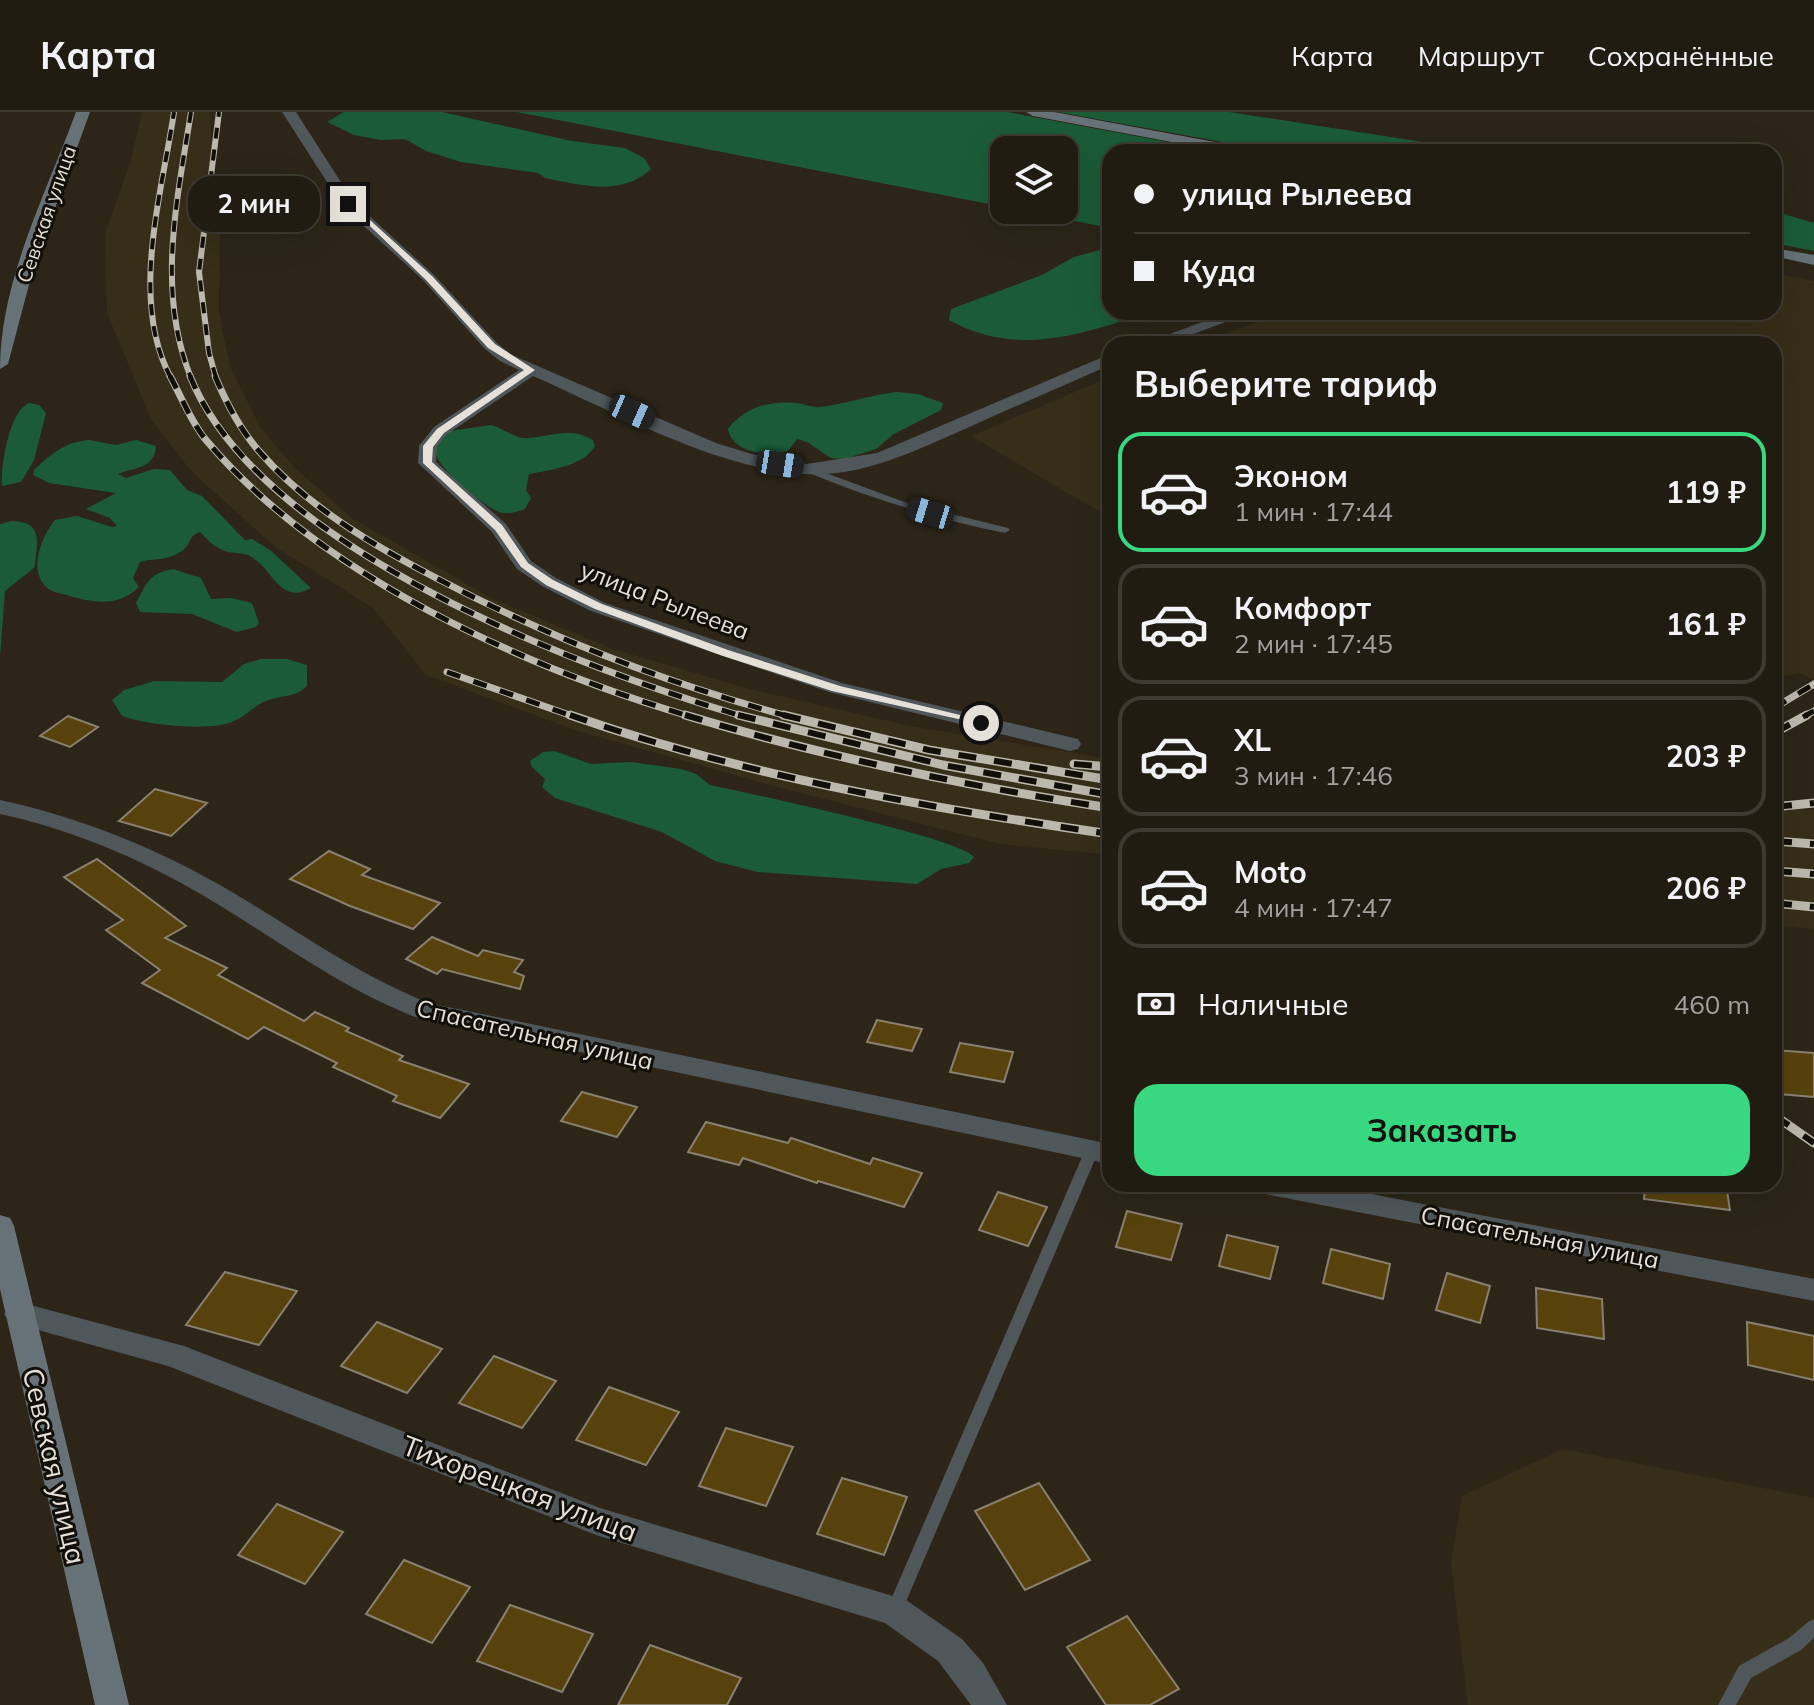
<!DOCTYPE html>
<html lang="ru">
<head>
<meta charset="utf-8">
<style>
	body { margin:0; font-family:Mulish,sans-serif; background:#2d2920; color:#f1f3f6; height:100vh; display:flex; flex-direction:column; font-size:30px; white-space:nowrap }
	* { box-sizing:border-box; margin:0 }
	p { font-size:26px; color:#a2a19f }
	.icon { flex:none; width:44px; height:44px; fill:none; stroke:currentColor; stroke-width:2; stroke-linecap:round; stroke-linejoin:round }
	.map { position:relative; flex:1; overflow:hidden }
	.details { position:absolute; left:1102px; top:224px; width:680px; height:856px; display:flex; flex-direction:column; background:#211c12; border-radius:24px; box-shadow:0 8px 32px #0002,0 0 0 2px #3e3a32 }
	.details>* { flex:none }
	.top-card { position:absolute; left:1102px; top:32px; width:680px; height:176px; border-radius:24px; box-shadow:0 8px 32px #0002,0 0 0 2px #3e3a32; display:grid; align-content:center; height:176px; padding:0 32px; background:#211c12 }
	.controls { position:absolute; left:990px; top:24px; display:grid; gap:16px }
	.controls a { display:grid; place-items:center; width:88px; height:88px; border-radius:16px; background:#211c12; box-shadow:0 8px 32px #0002,0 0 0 2px #3e3a32; font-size:40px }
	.end { position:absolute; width:36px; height:36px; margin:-18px; border:10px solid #e5e1d8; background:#111; box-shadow:0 0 0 4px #111 }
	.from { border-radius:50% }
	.bubble { position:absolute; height:56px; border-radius:24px; background:#211c12; box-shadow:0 8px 32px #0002,0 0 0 2px #3e3a32; font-size:26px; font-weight:700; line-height:56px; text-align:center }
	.car { position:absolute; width:24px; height:48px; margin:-24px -12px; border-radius:10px; box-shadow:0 0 6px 2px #0007; background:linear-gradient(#222 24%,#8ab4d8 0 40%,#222 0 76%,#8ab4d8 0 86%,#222 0) }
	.top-card b { display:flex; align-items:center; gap:28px; height:76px; font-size:30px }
	.top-card b+b { border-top:2px solid #3e3a32 }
	.top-card i { width:20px; height:20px; background:#f1f3f6 }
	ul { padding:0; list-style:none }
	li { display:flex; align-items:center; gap:24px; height:120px; margin:0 16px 12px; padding:0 16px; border:4px solid #3e3a32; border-radius:24px }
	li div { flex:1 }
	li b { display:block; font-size:30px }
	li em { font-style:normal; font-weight:700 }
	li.active { border-color:#38d880 }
	li>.icon { width:72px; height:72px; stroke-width:1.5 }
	h2 { padding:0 32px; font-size:36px; line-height:96px }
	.pay { display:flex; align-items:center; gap:20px; height:88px; padding:0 32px; font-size:30px }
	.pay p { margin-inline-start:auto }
	.action { display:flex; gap:16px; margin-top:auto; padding:16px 32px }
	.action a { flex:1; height:92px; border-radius:24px; background:#38d880; color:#111; font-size:32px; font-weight:700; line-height:92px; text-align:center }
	header { display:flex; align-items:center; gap:48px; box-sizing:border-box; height:112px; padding:0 40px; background:#211c12; border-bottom:2px solid #3e3a32 }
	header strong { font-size:38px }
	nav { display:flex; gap:44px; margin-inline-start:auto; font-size:28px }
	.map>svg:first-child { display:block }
	.built { fill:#372e19 }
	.forest { fill:#1b5c37 }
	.building { fill:#57420e; stroke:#888070; stroke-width:2 }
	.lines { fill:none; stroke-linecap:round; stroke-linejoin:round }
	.lane { fill:#4f575a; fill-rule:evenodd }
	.street { fill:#4f575a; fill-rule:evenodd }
	.secondary { fill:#667277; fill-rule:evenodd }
	.rail-far2-casing { stroke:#bcb8ae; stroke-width:6 }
	.rail-far1-casing { stroke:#bcb8ae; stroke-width:7 }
	.rail-casing { stroke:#bcb8ae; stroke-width:9 }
	.rail-far2 { stroke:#120f09; stroke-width:4; stroke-dasharray:11; stroke-linecap:butt }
	.rail-far1 { stroke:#120f09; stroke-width:5; stroke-dasharray:14; stroke-linecap:butt }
	.rail { stroke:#120f09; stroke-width:6; stroke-dasharray:18; stroke-linecap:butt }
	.route { fill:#e5e1d8 }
	.labels { text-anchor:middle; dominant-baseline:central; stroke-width:6; stroke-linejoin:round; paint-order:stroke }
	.far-street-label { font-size:20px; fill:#e5e1d8; stroke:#120f09 }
	.street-label { font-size:24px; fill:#e5e1d8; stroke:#120f09 }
	.near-street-label { font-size:28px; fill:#e5e1d8; stroke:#120f09 }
</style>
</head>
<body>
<header>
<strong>Карта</strong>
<nav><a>Карта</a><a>Маршрут</a><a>Сохранённые</a></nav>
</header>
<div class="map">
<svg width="1814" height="1593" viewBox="0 0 1814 1593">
	<rect width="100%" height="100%" fill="#2c2518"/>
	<!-- built -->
	<g class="built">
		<path d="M 142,0 L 209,0 L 220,113 L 219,200 L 230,255 L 260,315 L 293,354 L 353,407 L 493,487 L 613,537 L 750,577 L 910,614 L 1110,647 L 1110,743 L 1000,732 L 770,673 L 581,620 L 426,563 L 373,496 L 274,434 L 191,359 L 151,307 L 107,201 L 105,122 L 131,48 Z"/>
		<path d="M 1774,161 L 1814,169 L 1814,568 L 1799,561 L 1774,566 L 1774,232 L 1195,232 L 1287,200 L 1774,200 Z"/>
		<path d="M 1110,265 L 1110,406 L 971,324 Z"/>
		<path d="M 1774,695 L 1814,698 L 1814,817 L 1774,813 Z"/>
		<path d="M 1563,1337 L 1814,1386 L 1814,1593 L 1468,1593 L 1451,1451 L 1462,1384 Z"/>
	</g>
	<!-- forest -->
	<g class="forest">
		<path d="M 344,0 L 442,0 L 572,29 L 625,36 L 644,46 L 651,57 C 621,85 581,73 545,66 L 538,61 L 461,50 L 426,39 L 405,27 L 381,28 L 354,23 L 327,10 Z"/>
		<path d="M 517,0 L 1007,0 L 1221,40 L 1110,40 L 1110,116 L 1020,98 L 1064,98 L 1064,38 L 1004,38 L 1004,95 Z"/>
		<path d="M 1058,0 L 1229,0 L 1487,40 L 1278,40 Z"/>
		<path d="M 1774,99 L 1814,111 L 1814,139 L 1774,131 Z"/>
		<path d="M 1100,138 L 1110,138 L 1110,200 L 1151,200 C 1081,222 1018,246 949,208 L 951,197 L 1042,163 L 1074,145 Z"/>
		<path d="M 896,280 L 918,282 L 943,291 L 941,298 L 894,322 L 876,337 L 844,347 L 831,346 L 807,330 L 797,327 L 788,339 C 769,345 732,341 728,317 C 744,296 769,288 796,291 C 804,292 813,296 821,295 C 846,292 870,283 896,280 Z"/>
		<path d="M 29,291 L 39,293 L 46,301 L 34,348 L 21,370 L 2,374 C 0,356 9,299 29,291 Z"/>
		<path d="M 491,313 C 503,316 515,327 526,326 C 551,325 569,314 593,328 L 595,334 C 584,354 550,358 529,362 L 526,378 L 531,386 L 525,397 C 517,400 508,403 499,400 C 484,394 448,363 439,349 C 435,343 435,337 436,330 L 450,319 Z"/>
		<path d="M 89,328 L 116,333 L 136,328 L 156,334 C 155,357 134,355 118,362 L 126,366 L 154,357 L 170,358 L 187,378 L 202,384 L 245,428 L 252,427 L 270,438 L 311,476 C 280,494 272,455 250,444 C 242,440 234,442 225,439 C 215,436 207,427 200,420 C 188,424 192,431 183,438 C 167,450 157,445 140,450 L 133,466 L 139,475 C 116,497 91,490 63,482 C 54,480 47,478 42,470 C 30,452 44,421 55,408 L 77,404 L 112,415 L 117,414 L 110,406 L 86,397 L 116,381 L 49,371 L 33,363 L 34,358 C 51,342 65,330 89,328 Z"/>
		<path d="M 11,409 C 44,409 37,430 35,455 L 5,479 L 0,545 L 0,412 Z"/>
		<path d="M 173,457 L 201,466 L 211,487 L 231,486 L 252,491 L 259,511 L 256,515 L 237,520 L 192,502 L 140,500 L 136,491 C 147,472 147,462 173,457 Z"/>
		<path d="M 261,547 L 286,547 L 307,553 L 307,574 C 295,586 281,583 266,589 C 255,593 246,604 234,609 C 213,620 145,613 122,604 L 112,588 L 124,578 L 154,569 L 222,570 L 244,552 Z"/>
		<path d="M 554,639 L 591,652 L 631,650 L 681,657 L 696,662 L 710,673 C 747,681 960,726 974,745 L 969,751 L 941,757 L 917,772 L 758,760 L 715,749 L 662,720 L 555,686 L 542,675 L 545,667 L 532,655 L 530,649 L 543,640 Z"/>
	</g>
	<!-- building -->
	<g class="building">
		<path d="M 68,604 L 98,615 L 70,635 L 40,624 Z"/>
		<path d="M 155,677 L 207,691 L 171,724 L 119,709 Z"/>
		<path d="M 329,739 L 370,757 L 362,763 L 440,791 L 413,817 L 350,794 L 290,767 Z"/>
		<path d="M 97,747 L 186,814 L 165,826 L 227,856 L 218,863 L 304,909 L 315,900 L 349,916 L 346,919 L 403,944 L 399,948 L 469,972 L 440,1006 L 393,989 L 397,984 L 333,955 L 337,951 L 264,915 L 248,927 L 142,871 L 160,858 L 106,818 L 123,808 L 64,765 Z"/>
		<path d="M 432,825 L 478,844 L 483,838 L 523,848 L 514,860 L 524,864 L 520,877 L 442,857 L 437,862 L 406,847 Z"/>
		<path d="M 877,908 L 922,917 L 912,939 L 867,930 Z"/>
		<path d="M 960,931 L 1013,940 L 1004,970 L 950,960 Z"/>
		<path d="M 1774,938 L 1814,941 L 1814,985 L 1779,982 L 1774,965 Z"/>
		<path d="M 582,980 L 637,995 L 617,1025 L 561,1009 Z"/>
		<path d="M 706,1010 L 788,1031 L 791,1026 L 870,1052 L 873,1046 L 922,1061 L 904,1095 L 818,1069 L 817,1071 L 743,1046 L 739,1053 L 688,1040 Z"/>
		<path d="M 1645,1072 L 1726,1072 L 1730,1098 L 1644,1087 Z"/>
		<path d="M 998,1080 L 1047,1095 L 1028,1134 L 979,1118 Z"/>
		<path d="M 1127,1099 L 1182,1112 L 1171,1148 L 1116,1135 Z"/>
		<path d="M 1227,1123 L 1278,1135 L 1270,1167 L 1219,1154 Z"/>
		<path d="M 1331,1137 L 1390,1152 L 1383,1187 L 1323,1171 Z"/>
		<path d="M 225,1160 L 297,1179 L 259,1233 L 186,1213 Z"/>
		<path d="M 1447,1161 L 1490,1174 L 1480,1211 L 1436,1198 Z"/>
		<path d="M 1536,1176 L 1602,1187 L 1604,1227 L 1537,1216 Z"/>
		<path d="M 377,1210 L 442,1237 L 407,1281 L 341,1254 Z"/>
		<path d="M 1747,1210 L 1814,1224 L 1814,1268 L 1748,1253 Z"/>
		<path d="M 494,1244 L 556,1269 L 522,1316 L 459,1291 Z"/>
		<path d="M 609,1275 L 679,1300 L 646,1353 L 576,1328 Z"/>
		<path d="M 726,1316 L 793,1335 L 766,1394 L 699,1374 Z"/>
		<path d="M 842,1366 L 907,1385 L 884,1443 L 817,1422 Z"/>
		<path d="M 1039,1371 L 1090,1448 L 1025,1478 L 975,1399 Z"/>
		<path d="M 277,1392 L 343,1420 L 305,1472 L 238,1443 Z"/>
		<path d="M 404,1448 L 470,1475 L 432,1531 L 366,1502 Z"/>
		<path d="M 510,1493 L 593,1522 L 562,1580 L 477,1549 Z"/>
		<path d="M 1127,1504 L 1179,1577 L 1150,1593 L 1106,1593 L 1067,1535 Z"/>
		<path d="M 650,1533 L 741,1566 L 727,1593 L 618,1593 Z"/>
	</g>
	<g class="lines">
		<!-- lane -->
		<g class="lane">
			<path d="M 807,354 L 907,391 L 1008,416 L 1010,418 L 1005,421 C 936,407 869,386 804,359 L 804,355 Z"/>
			<path d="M 1092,1033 L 1097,1034 L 1099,1038 L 902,1499 L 900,1504 L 894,1507 L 888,1504 L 886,1499 L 1085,1038 L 1087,1034 Z"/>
			<path d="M 1814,1507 L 1814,1526 L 1801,1538 L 1751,1566 L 1736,1593 L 1718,1593 L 1739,1554 L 1789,1526 L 1808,1510 Z"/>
		</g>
		<!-- street -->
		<g class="street">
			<path d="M 282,0 L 296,0 L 353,89 L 434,163 L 497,231 L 512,243 L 716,331 L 755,343 L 807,352 L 877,341 L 1110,242 L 1110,253 C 1065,273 1020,292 976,312 C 923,335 867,365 807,362 C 718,358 615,300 533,264 L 446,323 L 437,335 L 436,350 L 506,412 L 531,449 L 556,466 L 605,491 L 842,571 L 1078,627 L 1081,632 L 1078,637 L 1070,639 L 829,580 L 591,499 L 542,474 L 517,457 L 492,420 L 418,351 L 419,334 L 434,315 L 519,258 L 500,249 L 485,237 L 424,169 L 343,95 Z"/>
			<path d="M 1229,200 L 1252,200 L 1167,232 L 1143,232 Z"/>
			<path d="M 0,688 C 83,706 159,737 232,780 C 298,819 358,863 429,891 L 1110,1032 L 1110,1052 L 415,905 C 344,877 284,833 219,793 C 151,751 78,719 0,702 Z"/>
			<path d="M 1251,1072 L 1319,1072 L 1814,1167 L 1814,1189 L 1265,1082 L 1255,1079 Z"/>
			<path d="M 19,1190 L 184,1234 L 600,1396 L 906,1488 L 962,1527 L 983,1551 L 1007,1593 L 971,1593 L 938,1549 L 885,1511 L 596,1423 L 168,1254 L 9,1210 L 4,1202 L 9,1194 Z"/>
		</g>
		<!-- secondary -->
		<g class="secondary">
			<path d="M 76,0 L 90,0 L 34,154 L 8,252 L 0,257 C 0,169 46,82 76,0 Z"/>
			<path d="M 1026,0 L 1054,0 L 1247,36 L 1254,40 L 1225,40 L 1033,4 Z"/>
			<path d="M 1774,136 L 1814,143 L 1814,153 L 1774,144 Z"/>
			<path d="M 0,1103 L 10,1106 L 14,1114 L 129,1593 L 95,1593 L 0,1177 Z"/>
		</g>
		<defs>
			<g id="rail-far2">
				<path d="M 191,0 C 177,89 156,179 191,266"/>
				<path d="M 171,266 C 129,189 162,81 174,0"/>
				<path d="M 216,266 L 209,241 L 199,160 L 219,0"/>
			</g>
			<g id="rail-far1">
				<path d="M 170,264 C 181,284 191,310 206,328 C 321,464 523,555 692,605"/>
				<path d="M 190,264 C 259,436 579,556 745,605"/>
				<path d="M 215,264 C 226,290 239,316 258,338 C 307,395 374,434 440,468 C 552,527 669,572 791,605"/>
				<path d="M 447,560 L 575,605"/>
				<path d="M 1774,596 L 1814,572"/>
				<path d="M 1803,605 L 1814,599"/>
			</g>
			<g id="rail">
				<path d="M 570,603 C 745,664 927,696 1110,722"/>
				<path d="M 685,603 C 825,645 966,674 1110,696"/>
				<path d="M 738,603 L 943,653 L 1110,683"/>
				<path d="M 783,603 L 929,638 L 1110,668"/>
				<path d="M 1774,621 L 1807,603"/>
				<path d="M 1074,652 L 1110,655"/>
				<path d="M 1774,695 L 1814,691"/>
				<path d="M 1774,729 L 1814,732"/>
				<path d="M 1774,759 L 1814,762"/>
				<path d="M 1774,791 L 1814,795"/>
				<path d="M 1774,1003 L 1814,1031"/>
			</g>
		</defs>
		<!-- rail-far2 casing -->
		<use href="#rail-far2" class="rail-far2-casing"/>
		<!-- rail-far1 casing -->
		<use href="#rail-far1" class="rail-far1-casing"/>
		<!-- rail casing -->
		<use href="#rail" class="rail-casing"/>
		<!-- rail-far2 -->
		<use href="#rail-far2" class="rail-far2"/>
		<!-- rail-far1 -->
		<use href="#rail-far1" class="rail-far1"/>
		<!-- rail -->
		<use href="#rail" class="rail"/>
	</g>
	<!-- route -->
	<path class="route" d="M 346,91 L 351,91 L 432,164 L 495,232 L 535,258 L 444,321 L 433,335 L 432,350 L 502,413 L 528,451 L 553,468 L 602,492 L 728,538 L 840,574 L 985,609 L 985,613 L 832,579 L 720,543 L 595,497 L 546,473 L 521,455 L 495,418 L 423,351 L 423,334 L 437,317 L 524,258 L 488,236 L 426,168 Z"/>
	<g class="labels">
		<!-- far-street labels -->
		<g class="far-street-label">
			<text transform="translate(46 102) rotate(-71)">Севская улица</text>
		</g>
		<!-- street labels -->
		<g class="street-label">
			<text transform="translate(665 488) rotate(21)">улица Рылеева</text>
			<text transform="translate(535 922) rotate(13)">Спасательная улица</text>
			<text transform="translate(1540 1125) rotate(11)">Спасательная улица</text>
		</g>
		<!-- near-street labels -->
		<g class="near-street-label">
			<text transform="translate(55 1354) rotate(77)">Севская улица</text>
			<text transform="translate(520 1376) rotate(21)">Тихорецкая улица</text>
		</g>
	</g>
</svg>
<div class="controls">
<a><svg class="icon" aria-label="layers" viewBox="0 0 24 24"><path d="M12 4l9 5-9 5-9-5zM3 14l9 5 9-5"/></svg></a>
</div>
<i class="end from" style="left:981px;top:611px"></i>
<i class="end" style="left:348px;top:92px"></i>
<div class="bubble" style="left:188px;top:64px;width:132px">2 мин</div>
<i class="car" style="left:632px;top:300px;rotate:114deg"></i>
<i class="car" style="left:780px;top:352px;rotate:99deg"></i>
<i class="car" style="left:930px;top:401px;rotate:287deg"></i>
<div class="top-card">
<b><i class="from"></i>улица Рылеева</b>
<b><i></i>Куда</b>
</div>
<section class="details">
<h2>Выберите тариф</h2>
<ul>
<li class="active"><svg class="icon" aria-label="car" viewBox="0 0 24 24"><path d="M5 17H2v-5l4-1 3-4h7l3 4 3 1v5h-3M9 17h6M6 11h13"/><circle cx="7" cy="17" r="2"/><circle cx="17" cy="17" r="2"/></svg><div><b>Эконом</b><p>1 мин · 17:44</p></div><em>119 ₽</em></li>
<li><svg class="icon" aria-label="car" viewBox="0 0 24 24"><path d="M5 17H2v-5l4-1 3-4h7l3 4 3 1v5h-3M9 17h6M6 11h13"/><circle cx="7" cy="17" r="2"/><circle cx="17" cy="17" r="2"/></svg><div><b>Комфорт</b><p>2 мин · 17:45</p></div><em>161 ₽</em></li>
<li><svg class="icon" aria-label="car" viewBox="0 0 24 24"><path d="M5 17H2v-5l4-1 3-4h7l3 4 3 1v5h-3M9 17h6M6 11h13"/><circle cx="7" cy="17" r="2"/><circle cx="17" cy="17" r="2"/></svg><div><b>XL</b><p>3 мин · 17:46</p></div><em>203 ₽</em></li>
<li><svg class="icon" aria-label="car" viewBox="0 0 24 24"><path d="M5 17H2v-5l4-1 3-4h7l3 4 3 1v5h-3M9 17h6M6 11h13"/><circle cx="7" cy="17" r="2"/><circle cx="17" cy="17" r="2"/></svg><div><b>Moto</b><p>4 мин · 17:47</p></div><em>206 ₽</em></li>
</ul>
<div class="pay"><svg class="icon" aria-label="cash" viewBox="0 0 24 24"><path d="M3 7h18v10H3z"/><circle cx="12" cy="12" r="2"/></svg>Наличные<p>460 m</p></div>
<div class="action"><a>Заказать</a></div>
</section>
</div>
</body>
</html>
